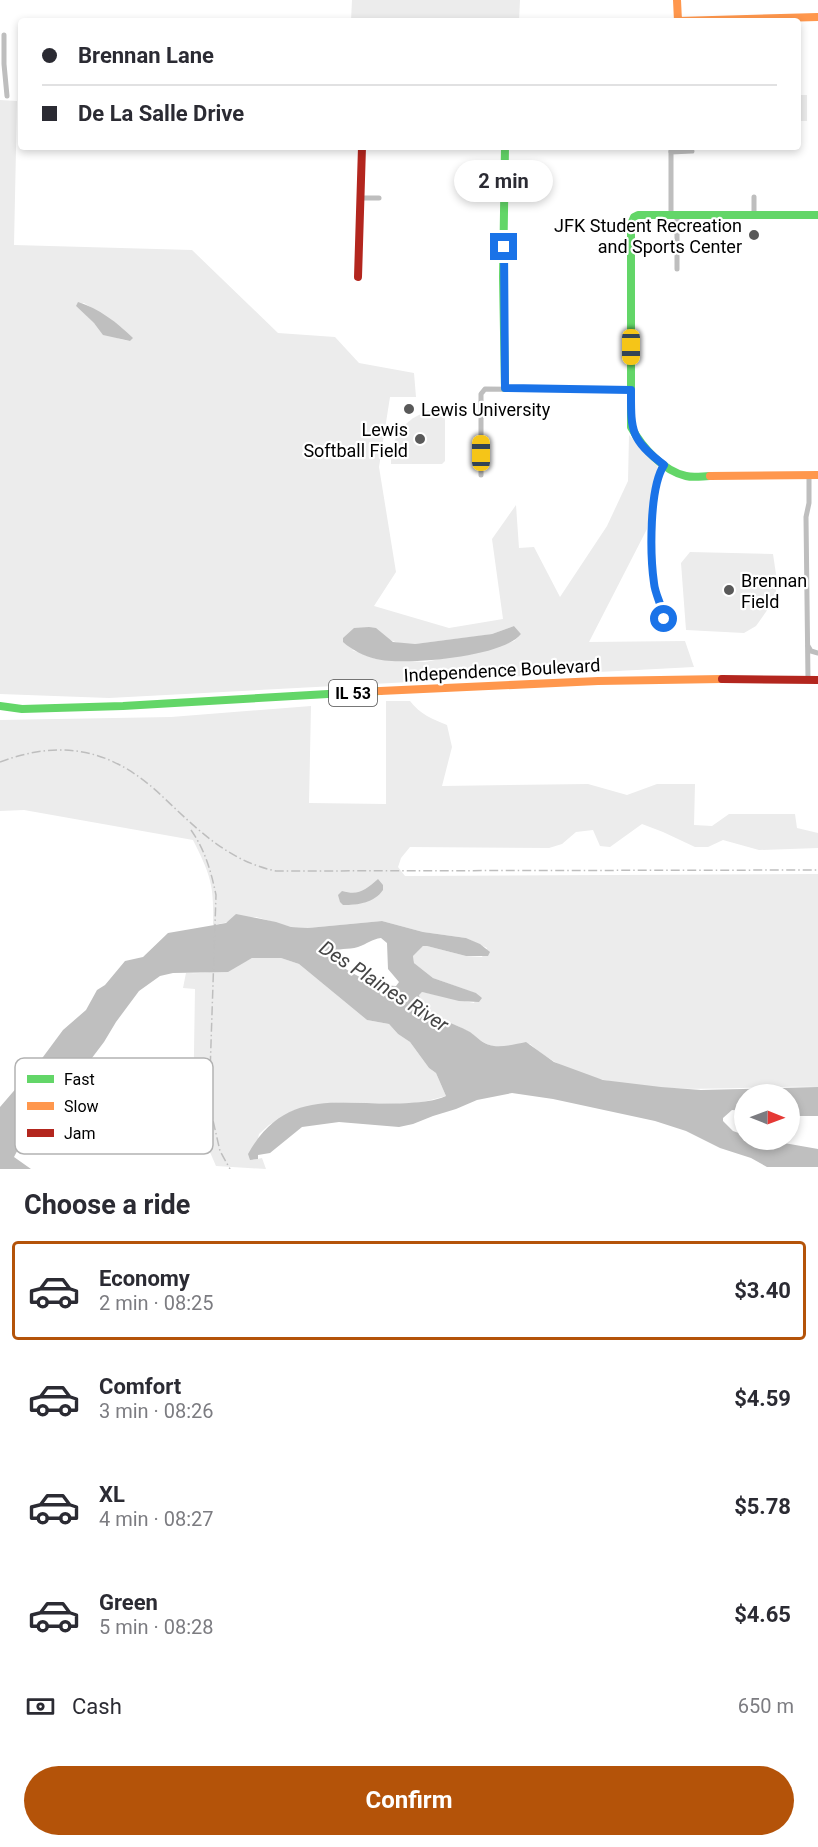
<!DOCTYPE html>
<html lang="en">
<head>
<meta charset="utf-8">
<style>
	body { margin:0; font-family:Roboto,sans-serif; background:#f2f2f3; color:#2b2b33; height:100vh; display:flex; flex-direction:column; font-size:22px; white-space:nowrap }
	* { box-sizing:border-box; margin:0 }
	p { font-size:20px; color:#7c7c81 }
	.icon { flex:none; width:33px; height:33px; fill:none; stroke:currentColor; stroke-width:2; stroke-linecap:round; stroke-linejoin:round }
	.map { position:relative; height:1169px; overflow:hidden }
	.sheet { display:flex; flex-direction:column; background:#fff; flex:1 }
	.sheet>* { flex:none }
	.guide { position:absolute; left:18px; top:18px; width:783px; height:132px; border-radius:6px; box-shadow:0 3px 9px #0003; display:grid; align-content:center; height:132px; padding:0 24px; background:#fff }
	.needle { width:39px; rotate:91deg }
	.tools { position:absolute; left:734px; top:1084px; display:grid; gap:12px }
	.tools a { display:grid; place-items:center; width:66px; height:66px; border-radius:50%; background:#fff; box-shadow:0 3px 9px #0003; font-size:30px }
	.end { position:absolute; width:27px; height:27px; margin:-14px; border:8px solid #1a73e8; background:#fff; box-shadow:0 0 0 3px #fff }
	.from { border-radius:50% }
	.bubble { position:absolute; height:42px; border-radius:21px; background:#fff; box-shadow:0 3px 9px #0003; font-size:20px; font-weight:700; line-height:42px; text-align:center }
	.car { position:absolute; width:18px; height:36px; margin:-18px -9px; border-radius:8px; box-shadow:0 0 4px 2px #0007; background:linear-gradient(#f5c518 24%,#345 0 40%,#f5c518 0 76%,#345 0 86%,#f5c518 0) }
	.guide b { display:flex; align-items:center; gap:21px; height:57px; font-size:22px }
	.guide b+b { border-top:2px solid #e1e1e2 }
	.guide i { width:15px; height:15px; background:#2b2b33 }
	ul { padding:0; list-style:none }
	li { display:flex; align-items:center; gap:18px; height:99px; margin:0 12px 9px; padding:0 12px; border:3px solid transparent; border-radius:6px }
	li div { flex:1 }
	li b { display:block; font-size:22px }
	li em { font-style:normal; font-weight:700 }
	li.active { border-color:#b45309 }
	li>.icon { width:54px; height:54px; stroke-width:1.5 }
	h2 { padding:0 24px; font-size:27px; line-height:72px }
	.pay { display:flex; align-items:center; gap:15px; height:66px; padding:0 24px; font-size:22px }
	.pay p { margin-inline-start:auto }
	.button { display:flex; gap:12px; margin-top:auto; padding:12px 24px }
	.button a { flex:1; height:69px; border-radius:36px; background:#b45309; color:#fff; font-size:24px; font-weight:700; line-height:69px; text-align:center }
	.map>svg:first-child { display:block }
	.green { fill:#ececec; fill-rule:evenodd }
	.water { fill:#bfbfbf; fill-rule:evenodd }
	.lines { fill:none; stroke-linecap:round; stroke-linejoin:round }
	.street { stroke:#bebebe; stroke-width:5 }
	.fast { stroke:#63d668; stroke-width:8 }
	.slow { stroke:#ff974d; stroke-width:8 }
	.jam { stroke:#b3261e; stroke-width:8 }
	.rail { stroke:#bebebe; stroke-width:1.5; stroke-dasharray:9 3 1.5 3; stroke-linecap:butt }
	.route { stroke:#1a73e8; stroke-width:8 }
	.poi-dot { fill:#595959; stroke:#fff; stroke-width:2 }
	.labels { text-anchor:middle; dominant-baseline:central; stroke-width:4.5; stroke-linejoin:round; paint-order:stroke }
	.shield { fill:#fff; stroke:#4c4c4c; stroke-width:1.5 }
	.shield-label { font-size:16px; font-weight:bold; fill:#000 }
	.poi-label { font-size:18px; fill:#000; stroke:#fff; text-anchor:end }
	.street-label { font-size:18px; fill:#000; stroke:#fff }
	.water-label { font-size:20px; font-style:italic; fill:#444; stroke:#fff }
	.key { fill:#fff; stroke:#b2b2b2; stroke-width:1.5 }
	.key-label { font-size:16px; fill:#000 }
</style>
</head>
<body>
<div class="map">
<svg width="818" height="1169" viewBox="0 0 818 1169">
	<rect width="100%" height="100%" fill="#fff"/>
	<!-- green -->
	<g class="green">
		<path d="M 352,0 L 520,0 L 519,21 L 351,21 Z"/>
		<rect x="798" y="95" width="9" height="26"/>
		<path d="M 0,100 L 17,101 L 14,245 L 192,250 L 278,333 L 335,337 L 359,363 L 414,373 L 416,397 L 390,397 L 379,467 L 396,572 L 374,606 L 449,628 L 503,619 L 492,539 L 516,505 L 519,548 L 534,547 L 560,597 L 607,526 L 628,481 L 629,435 L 658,465 L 647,529 L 589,642 L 685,641 L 694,667 L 109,698 L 0,694 ZM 84,303 L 122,328 L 132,339 L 130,341 C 106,338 93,321 76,306 ZM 514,626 L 521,634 L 514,641 L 491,649 L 425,662 L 376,659 L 352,650 L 390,640 L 401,644 L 415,644 L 479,636 L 492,634 Z"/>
		<path d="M 436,409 L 445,409 L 445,461 L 442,464 L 391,464 C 390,434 408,415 436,409 Z"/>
		<path d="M 690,552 L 773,554 L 777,581 L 775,599 L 756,626 L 744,633 L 686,630 L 681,563 Z"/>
		<path d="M 386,701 L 410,701 C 420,714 432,719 447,725 L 452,747 L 442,786 L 588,784 L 627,795 L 657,784 L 695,784 L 694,825 L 712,826 L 729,814 L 795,814 L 797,828 L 818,833 L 818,848 L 759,850 L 723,840 L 708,847 L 695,847 L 663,832 L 642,824 L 610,847 L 600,846 L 593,830 L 576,832 L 562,844 L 549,848 L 410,847 L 401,858 L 398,867 L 405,876 L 818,874 L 818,1087 C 732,1084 598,1107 530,1044 C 518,1045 504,1048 493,1046 C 483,1044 477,1037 469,1032 C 455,1023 421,1015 418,995 L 422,992 L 474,1003 L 478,994 L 433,978 L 414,963 L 413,956 L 423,946 L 427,946 L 466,956 L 482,957 L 487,948 L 466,938 L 423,932 L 382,921 L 308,928 L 291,927 L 256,917 L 213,925 C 214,885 211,876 193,840 L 24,810 L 0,811 L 0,720 L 171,717 L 311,706 L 309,803 L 386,804 ZM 378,879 L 367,902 L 350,905 L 351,894 L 363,892 Z"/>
		<path d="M 252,958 L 281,958 L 299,964 L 367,1020 L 389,1024 L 398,1034 L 410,1042 L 429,1068 L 436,1073 L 446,1096 L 423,1102 L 398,1104 L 337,1102 L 294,1110 L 269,1125 L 259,1134 L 253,1160 L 262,1158 L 266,1169 L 216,1166 L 193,1113 L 195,989 L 183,988 L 186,973 C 210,974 230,970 252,958 Z"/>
	</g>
	<!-- water -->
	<g class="water">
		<path d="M 78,302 C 98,308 118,323 133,338 L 130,341 L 103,335 L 94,323 L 76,306 Z"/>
		<path d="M 514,626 L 521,634 C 504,657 405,666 376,659 C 364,656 352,650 343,642 L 343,638 L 354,628 L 369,627 L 376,628 L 393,642 L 415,644 L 492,634 Z"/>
		<path d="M 378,879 L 383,885 L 383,890 C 374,903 358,905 343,905 L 340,902 L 338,895 L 342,891 C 359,896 365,890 378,879 Z"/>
		<path d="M 236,914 L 276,922 L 291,927 L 308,928 L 382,921 L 423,932 L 466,938 L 480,944 L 490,952 L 488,956 L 466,956 L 427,946 L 423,946 L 413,956 L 414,963 L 433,978 L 476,993 L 482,998 L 479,1002 L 459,1001 L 422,992 L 419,995 C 421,1016 455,1023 470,1032 C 478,1038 484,1045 494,1046 C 504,1047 516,1044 526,1042 L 554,1062 L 603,1080 L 661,1087 L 701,1090 L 818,1087 L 818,1116 L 789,1116 L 789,1095 L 744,1095 L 744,1111 L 732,1110 L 723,1118 L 723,1121 L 733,1131 L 744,1135 L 744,1140 L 767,1140 L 818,1149 L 818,1167 L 767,1167 L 751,1158 L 720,1148 L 686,1131 L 655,1121 L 553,1099 L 512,1093 L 477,1100 L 456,1109 L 433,1116 L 413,1124 L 399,1127 L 339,1122 L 302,1127 L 270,1153 L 258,1155 L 258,1159 L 250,1160 L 248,1154 C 287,1084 344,1107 409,1103 C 422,1102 435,1101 446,1096 L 436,1073 L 429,1068 L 410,1042 L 398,1034 L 389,1024 L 367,1020 L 299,964 L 281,958 L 252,958 L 228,972 L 173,973 L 160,976 L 139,991 L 116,1022 L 104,1042 L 73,1083 L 26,1134 L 14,1157 L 31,1169 L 0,1169 L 0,1107 L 43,1057 L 63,1030 L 86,1010 L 97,990 L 105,985 L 125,961 L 143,957 L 168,933 L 226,923 ZM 381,938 L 387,943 L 388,969 L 399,982 L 396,986 C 373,986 346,972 330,957 L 330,954 C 338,947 348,950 358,947 C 367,944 372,939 381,938 Z"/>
	</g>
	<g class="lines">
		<!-- street -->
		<g class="street">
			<path d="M 4,35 L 4,64 L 7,96"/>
			<path d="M 671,147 L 671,215"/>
			<path d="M 671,152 L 692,151"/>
			<path d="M 360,198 L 379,198"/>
			<path d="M 677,215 L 677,269"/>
			<path d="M 754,215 L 754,197"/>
			<path d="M 481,475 L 481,394 L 485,389 L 631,390"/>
			<path d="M 664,619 C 663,607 655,595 654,583 C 650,555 648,488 664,465"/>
			<path d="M 808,646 L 811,651 L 818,653"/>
			<path d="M 808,680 L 806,517 L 809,503 L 809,476"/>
		</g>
		<!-- fast -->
		<g class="fast">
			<path d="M 505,147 L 503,277 L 505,388"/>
			<path d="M 710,476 C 703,476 694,478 686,476 C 663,471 642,447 631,427 L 631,224 L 634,217 L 638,215 L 818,215"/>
			<path d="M 0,706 L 22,709 L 123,706 L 380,691"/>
		</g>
		<!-- slow -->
		<g class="slow">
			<path d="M 677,0 L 678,21 L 818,17"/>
			<path d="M 710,476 L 818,475"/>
			<path d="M 380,691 L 598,681 L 722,679"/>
		</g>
		<!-- jam -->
		<g class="jam">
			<path d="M 358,277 L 362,147"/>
			<path d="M 722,679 L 818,680"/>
		</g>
		<!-- rail -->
		<g class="rail">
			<path d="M 0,762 C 64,738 114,750 163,797 C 197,829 228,861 276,871 L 818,870"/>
			<path d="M 191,830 C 205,850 211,871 216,895 L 209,1103 L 220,1151 L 230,1169"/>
		</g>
	</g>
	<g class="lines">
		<!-- route -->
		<path class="route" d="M 504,247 L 505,388 L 631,390 C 631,431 630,439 664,465 C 649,488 650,555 654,583 C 655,595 663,607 664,619"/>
	</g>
	<!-- markers -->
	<g class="poi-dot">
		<circle cx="754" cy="235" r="6"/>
		<circle cx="409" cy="409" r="6"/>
		<circle cx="420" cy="439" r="6"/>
		<circle cx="729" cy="590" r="6"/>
	</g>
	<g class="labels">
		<!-- shield labels -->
		<rect class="shield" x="329" y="680" width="48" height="26" rx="4.5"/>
		<g class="shield-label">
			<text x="353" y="693">IL 53</text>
		</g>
		<!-- poi labels -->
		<g class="poi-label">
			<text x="742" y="225">JFK Student Recreation<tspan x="742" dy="21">and Sports Center</tspan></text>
			<text x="421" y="409" text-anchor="start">Lewis University</text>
			<text x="408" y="429">Lewis<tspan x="408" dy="21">Softball Field</tspan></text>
			<text x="741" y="580" text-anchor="start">Brennan<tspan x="741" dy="21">Field</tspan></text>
		</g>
		<!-- street labels -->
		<g class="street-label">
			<text transform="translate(502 670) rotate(-3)">Independence Boulevard</text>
		</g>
		<!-- water labels -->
		<g class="water-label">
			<text transform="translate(384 986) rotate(33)">Des Plaines River</text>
		</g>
	</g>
	<!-- legend -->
	<rect x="15" y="1058" width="198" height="96" rx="9" class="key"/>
	<rect x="27" y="1075" width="27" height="8" fill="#63d668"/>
	<rect x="27" y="1102" width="27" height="8" fill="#ff974d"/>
	<rect x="27" y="1129" width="27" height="8" fill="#b3261e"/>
	<g class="key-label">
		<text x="64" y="1085">Fast</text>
		<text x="64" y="1112">Slow</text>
		<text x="64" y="1139">Jam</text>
	</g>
</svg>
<div class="tools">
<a><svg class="needle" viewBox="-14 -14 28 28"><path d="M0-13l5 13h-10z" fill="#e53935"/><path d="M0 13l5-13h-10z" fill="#7c7c81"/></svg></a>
</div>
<i class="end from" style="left:664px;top:619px"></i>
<i class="end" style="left:504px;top:247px"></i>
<div class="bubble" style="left:454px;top:160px;width:99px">2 min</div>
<i class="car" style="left:631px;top:347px;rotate:180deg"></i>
<i class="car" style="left:481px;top:453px;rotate:0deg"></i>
<div class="guide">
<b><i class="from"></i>Brennan Lane</b>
<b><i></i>De La Salle Drive</b>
</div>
</div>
<section class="sheet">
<h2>Choose a ride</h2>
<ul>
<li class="active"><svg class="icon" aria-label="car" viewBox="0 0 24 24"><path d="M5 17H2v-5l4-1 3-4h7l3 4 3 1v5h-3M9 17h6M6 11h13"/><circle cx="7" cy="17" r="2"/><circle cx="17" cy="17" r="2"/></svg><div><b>Economy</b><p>2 min · 08:25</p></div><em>$3.40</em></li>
<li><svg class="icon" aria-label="car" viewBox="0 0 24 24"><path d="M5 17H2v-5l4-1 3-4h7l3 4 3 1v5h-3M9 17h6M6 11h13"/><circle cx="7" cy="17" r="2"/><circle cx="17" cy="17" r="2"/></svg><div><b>Comfort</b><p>3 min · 08:26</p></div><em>$4.59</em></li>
<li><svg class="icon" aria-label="car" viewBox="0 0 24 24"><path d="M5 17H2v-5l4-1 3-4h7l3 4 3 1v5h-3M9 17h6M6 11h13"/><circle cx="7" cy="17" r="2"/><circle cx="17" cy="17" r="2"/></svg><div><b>XL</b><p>4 min · 08:27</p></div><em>$5.78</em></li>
<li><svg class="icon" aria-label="car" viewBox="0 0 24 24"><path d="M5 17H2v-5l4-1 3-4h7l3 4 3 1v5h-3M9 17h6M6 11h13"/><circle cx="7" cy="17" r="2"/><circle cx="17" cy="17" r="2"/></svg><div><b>Green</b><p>5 min · 08:28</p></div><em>$4.65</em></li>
</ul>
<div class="pay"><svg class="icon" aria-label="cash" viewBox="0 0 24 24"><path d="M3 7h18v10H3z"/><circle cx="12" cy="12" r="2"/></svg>Cash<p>650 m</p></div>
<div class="button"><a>Confirm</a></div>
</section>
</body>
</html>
